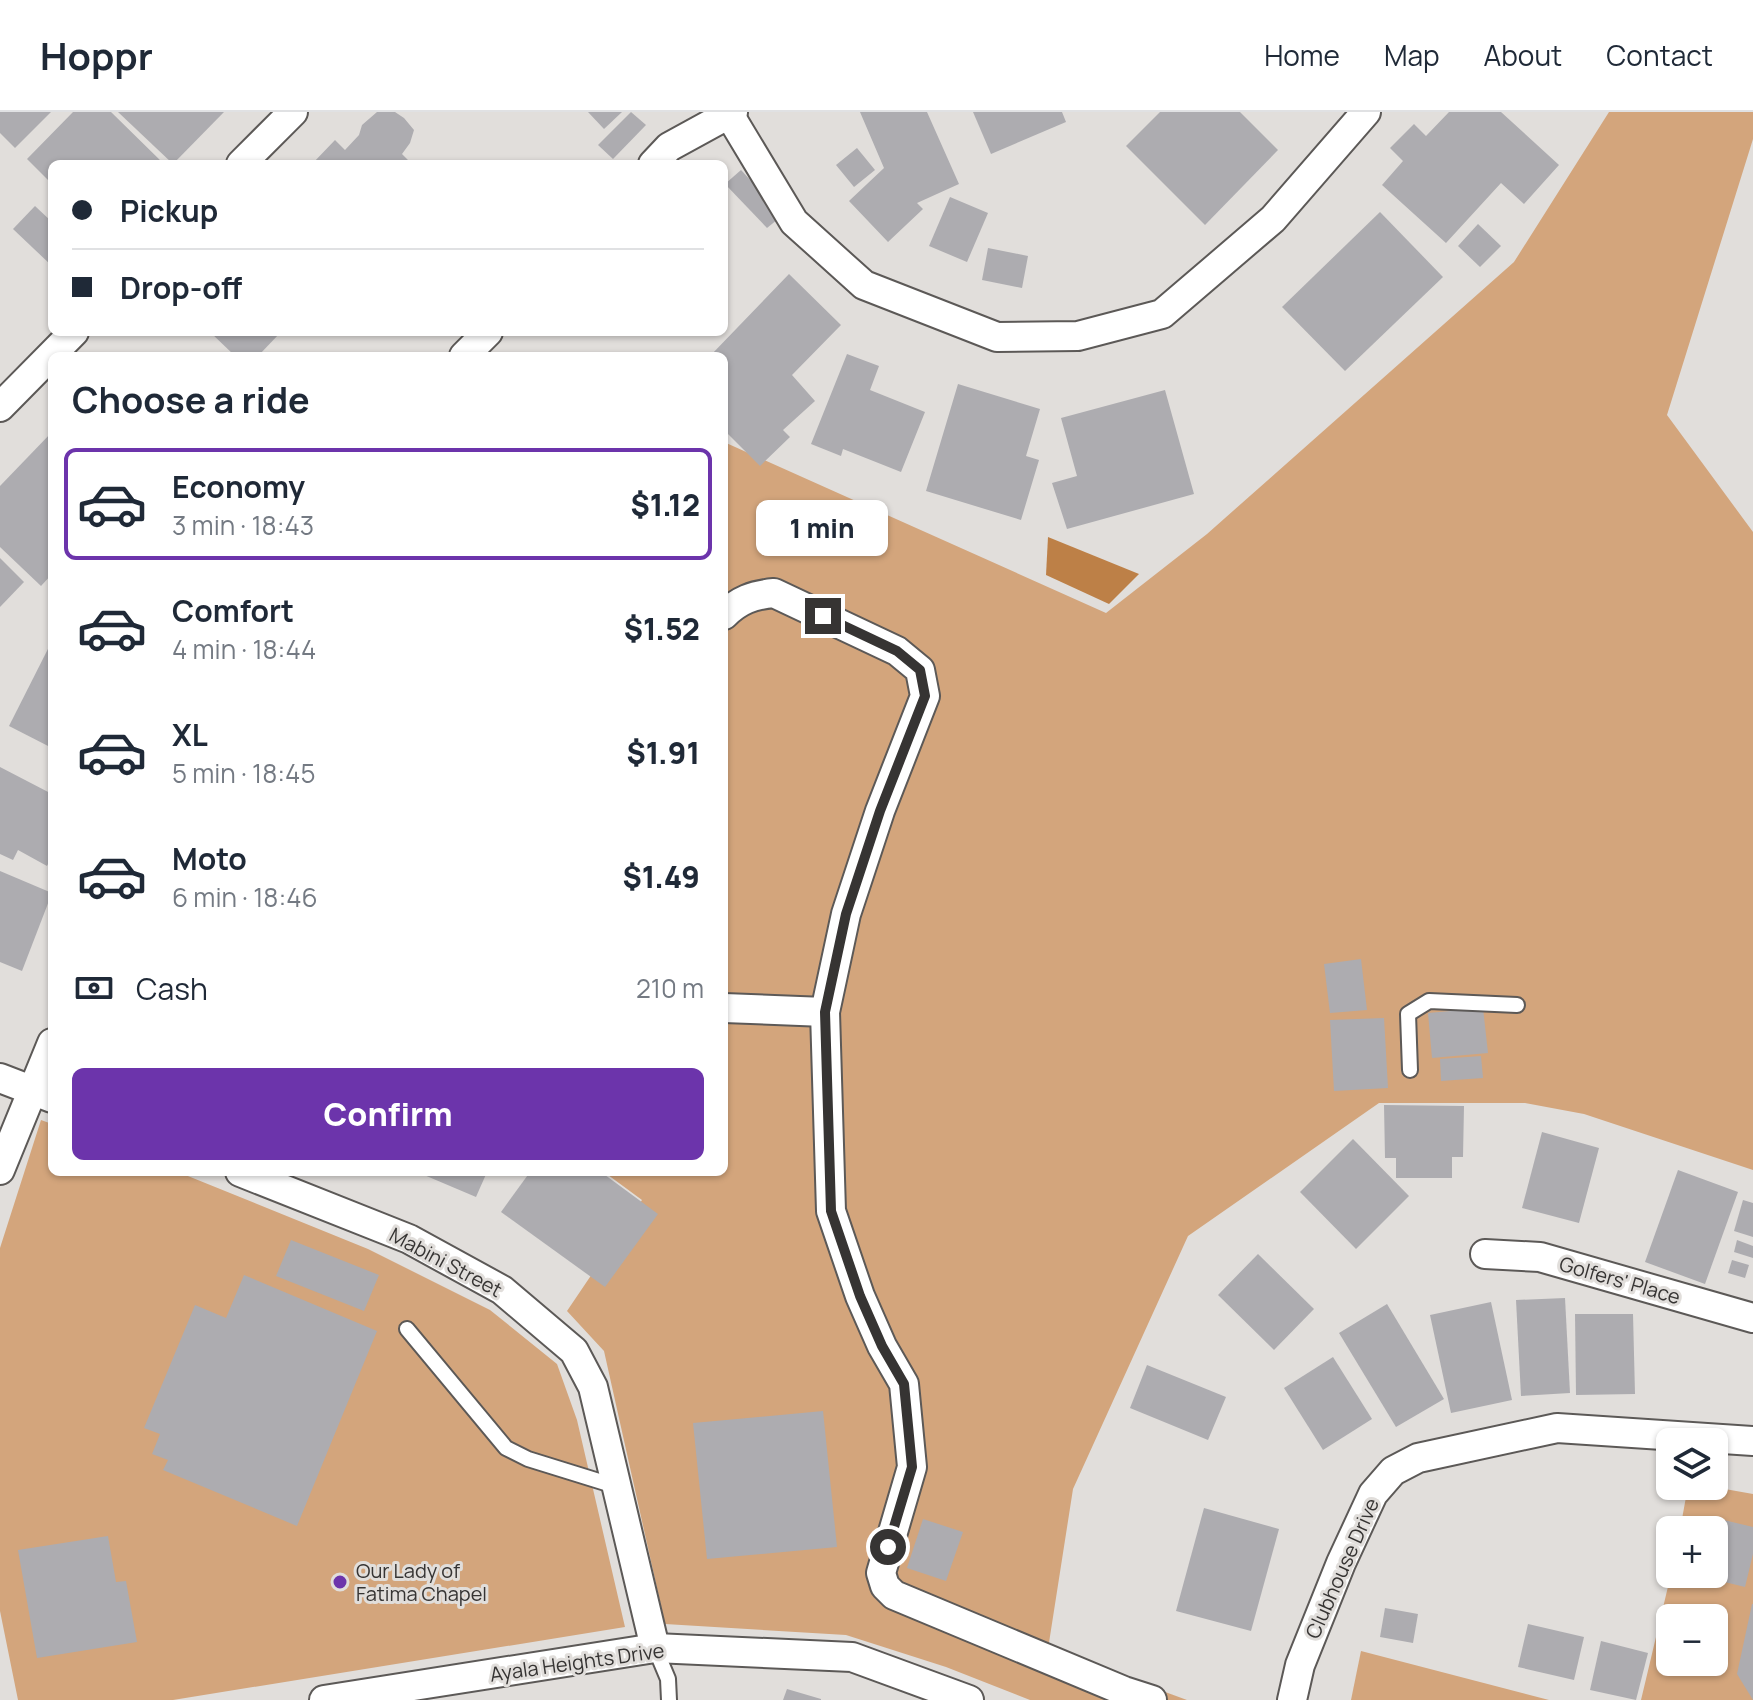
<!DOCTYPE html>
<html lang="en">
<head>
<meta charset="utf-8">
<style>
	body { margin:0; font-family:Manrope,sans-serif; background:#f6f6f7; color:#1f2937; height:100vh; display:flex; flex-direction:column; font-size:30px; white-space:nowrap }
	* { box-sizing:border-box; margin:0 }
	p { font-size:26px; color:#747a83 }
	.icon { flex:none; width:44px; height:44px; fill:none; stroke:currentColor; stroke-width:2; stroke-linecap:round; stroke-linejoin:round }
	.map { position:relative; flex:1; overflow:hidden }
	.panel { position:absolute; left:48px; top:240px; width:680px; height:824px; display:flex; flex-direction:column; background:#fff; border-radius:12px; box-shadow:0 2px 6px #0004 }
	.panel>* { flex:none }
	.top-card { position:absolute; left:48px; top:48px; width:680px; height:176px; border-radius:12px; box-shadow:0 2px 6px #0004; display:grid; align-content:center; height:176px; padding:0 24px; background:#fff }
	.buttons { position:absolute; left:1656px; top:1316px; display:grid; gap:16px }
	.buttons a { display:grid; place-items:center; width:72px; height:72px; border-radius:12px; background:#fff; box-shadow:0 2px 6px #0004; font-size:40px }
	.end { position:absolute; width:36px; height:36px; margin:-18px; border:10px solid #363433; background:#fff; box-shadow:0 0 0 4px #fff }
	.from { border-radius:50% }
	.bubble { position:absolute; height:56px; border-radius:12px; background:#fff; box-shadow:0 2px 6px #0004; font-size:26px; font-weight:800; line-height:56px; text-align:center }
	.top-card b { display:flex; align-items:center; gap:28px; height:76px; font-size:30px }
	.top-card b+b { border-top:2px solid #e0e1e3 }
	.top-card i { width:20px; height:20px; background:#1f2937 }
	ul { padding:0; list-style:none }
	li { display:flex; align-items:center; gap:24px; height:112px; margin:0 16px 12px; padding:0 8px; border:4px solid transparent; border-radius:12px }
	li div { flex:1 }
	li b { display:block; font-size:30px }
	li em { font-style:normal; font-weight:800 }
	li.current { border-color:#6c34ab }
	li>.icon { width:72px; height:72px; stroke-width:1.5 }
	h2 { padding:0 24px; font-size:36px; line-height:96px }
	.pay { display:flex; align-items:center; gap:20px; height:88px; padding:0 24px; font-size:30px }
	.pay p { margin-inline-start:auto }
	.cta { display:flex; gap:16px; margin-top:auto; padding:16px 24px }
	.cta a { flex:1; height:92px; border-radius:12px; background:#6c34ab; color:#fff; font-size:32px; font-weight:800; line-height:92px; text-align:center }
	header { display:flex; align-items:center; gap:48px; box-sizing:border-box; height:112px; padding:0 40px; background:#fff; border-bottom:2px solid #e0e1e3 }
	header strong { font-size:38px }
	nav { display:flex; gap:44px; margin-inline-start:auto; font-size:28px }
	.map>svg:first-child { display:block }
	.green { fill:#d3a57c; fill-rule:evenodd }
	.water { fill:#bd8047 }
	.building { fill:#adacb0 }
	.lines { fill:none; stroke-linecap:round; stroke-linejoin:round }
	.lane-casing { stroke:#5c5957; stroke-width:18 }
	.street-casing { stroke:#5c5957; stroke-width:32 }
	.lane { stroke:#fff; stroke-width:14 }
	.street { stroke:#fff; stroke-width:28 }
	.route { stroke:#363433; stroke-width:10 }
	.poi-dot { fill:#6c34ab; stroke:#e1dedb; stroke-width:3 }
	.labels { text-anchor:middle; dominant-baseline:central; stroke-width:6; stroke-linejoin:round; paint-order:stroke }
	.street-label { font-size:20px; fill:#363433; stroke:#e1dedb }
	.poi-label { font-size:20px; fill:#363433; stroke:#e1dedb; text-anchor:start }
</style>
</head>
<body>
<header>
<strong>Hoppr</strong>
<nav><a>Home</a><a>Map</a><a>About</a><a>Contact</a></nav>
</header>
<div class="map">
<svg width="1753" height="1588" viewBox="0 0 1753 1588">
	<rect width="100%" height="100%" fill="#e1dedb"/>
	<!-- green -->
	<g class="green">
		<path d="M 1609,0 L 1753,0 L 1753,27 L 1667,303 L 1753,420 L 1753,1058 L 1584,1002 L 1525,991 L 1379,991 L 1188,1124 L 1073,1377 L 1048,1537 L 1187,1588 L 1030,1588 L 946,1555 L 846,1523 L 665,1512 L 604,1239 L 567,1199 L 642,1088 L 604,1060 L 724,1060 L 724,330 L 1106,501 L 1207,422 L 1514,150 Z"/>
		<path d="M 41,1008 L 52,1012 L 52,1060 L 178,1060 L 368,1137 L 490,1198 L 557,1252 L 577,1308 L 625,1515 L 173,1588 L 18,1588 L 0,1499 L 0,1136 Z"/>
		<path d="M 1688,1374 L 1708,1374 L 1753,1382 L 1753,1588 L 1641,1588 L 1671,1462 L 1714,1462 L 1714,1418 L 1680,1418 ZM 1670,1506 L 1714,1506 L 1714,1550 L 1670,1550 Z"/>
		<path d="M 1361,1539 L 1549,1588 L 1351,1588 Z"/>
	</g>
	<!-- water -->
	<path class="water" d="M 1048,425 L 1139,462 L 1109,492 L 1046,463 Z"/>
	<!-- building -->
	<g class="building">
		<path d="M 0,0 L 51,0 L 15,36 L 0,21 Z"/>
		<path d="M 73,0 L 111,0 L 164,52 L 52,52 L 52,72 L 27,47 Z"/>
		<path d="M 118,0 L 224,0 L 173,52 Z"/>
		<path d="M 377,0 L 395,0 L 404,6 L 414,18 L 410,31 L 402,42 L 412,52 L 312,52 L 335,28 L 345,38 L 359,23 L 362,13 Z"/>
		<path d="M 588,0 L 622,0 L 604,17 Z"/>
		<path d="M 631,0 L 646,13 L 613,47 L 598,33 Z"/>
		<path d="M 860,0 L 927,0 L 959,72 L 917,91 L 923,97 L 888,130 L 849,89 L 884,56 Z"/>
		<path d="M 973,0 L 1062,0 L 1066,10 L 991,42 Z"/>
		<path d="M 1160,0 L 1240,0 L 1278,38 L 1205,113 L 1126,34 Z"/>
		<path d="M 1449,0 L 1501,0 L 1559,53 L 1524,92 L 1501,71 L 1446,131 L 1382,73 L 1403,49 L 1390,36 L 1414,12 L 1426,24 Z"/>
		<path d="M 857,36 L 875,58 L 854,75 L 836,53 Z"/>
		<path d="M 741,58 L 783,103 L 767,116 L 725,72 Z"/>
		<path d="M 950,85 L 988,101 L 967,150 L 929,134 Z"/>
		<path d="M 35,94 L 52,110 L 52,154 L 13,117 Z"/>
		<path d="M 1380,100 L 1443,165 L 1345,259 L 1282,195 Z"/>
		<path d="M 1478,112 L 1501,134 L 1480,155 L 1458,134 Z"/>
		<path d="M 988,136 L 1028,144 L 1022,176 L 982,168 Z"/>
		<path d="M 789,162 L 841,213 L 792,263 L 815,289 L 783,318 L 790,325 L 760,354 L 724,318 L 724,244 L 710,244 Z"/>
		<path d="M 210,220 L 281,220 L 258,244 L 235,244 Z"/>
		<path d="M 847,242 L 879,254 L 870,278 L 925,300 L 901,360 L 843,337 L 841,344 L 811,332 Z"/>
		<path d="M 958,272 L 1040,297 L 1026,344 L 1039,348 L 1021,408 L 926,379 Z"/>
		<path d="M 1165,278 L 1194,382 L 1067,417 L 1052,371 L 1077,364 L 1061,306 Z"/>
		<path d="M 52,320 L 52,462 L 41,474 L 0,435 L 0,374 Z"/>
		<path d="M 0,446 L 24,470 L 0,495 Z"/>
		<path d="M 52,529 L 52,636 L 9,614 Z"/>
		<path d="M 0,655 L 52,682 L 52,744 L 47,754 L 18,738 L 13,748 L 0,742 Z"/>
		<path d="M 0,759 L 52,781 L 22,859 L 0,850 Z"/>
		<path d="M 1361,847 L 1367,898 L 1330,901 L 1324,852 Z"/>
		<path d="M 1483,896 L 1488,941 L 1432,946 L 1428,901 Z"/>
		<path d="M 1384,906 L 1388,976 L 1334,979 L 1330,908 Z"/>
		<path d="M 1481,944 L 1483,966 L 1441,969 L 1440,947 Z"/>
		<path d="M 1384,993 L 1464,994 L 1463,1045 L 1452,1045 L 1452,1066 L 1396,1066 L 1396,1046 L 1385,1046 Z"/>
		<path d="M 1542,1020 L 1599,1036 L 1579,1111 L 1522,1096 Z"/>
		<path d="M 1353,1027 L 1409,1084 L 1356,1137 L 1300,1080 Z"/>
		<path d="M 1678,1058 L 1738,1080 L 1705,1172 L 1645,1150 Z"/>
		<path d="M 417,1060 L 487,1060 L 476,1085 Z"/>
		<path d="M 530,1060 L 601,1060 L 658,1102 L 605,1175 L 501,1100 Z"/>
		<path d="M 1743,1088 L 1753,1091 L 1753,1125 L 1734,1119 Z"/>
		<path d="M 291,1128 L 379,1163 L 364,1199 L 276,1164 Z"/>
		<path d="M 1737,1128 L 1753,1134 L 1753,1146 L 1734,1140 Z"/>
		<path d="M 1258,1142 L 1314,1197 L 1274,1238 L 1218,1183 Z"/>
		<path d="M 1732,1148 L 1749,1153 L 1745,1166 L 1728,1161 Z"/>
		<path d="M 244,1163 L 377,1219 L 297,1414 L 163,1358 L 168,1348 L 152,1342 L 160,1322 L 144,1316 L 195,1193 L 226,1206 Z"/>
		<path d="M 1565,1186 L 1570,1281 L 1521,1284 L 1516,1188 Z"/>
		<path d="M 1491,1190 L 1512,1288 L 1451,1301 L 1430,1203 Z"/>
		<path d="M 1387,1192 L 1444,1287 L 1396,1315 L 1339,1221 Z"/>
		<path d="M 1575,1202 L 1633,1202 L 1635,1282 L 1576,1283 Z"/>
		<path d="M 1333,1245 L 1372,1307 L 1323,1338 L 1284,1276 Z"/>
		<path d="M 1147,1253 L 1226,1285 L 1208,1328 L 1130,1296 Z"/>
		<path d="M 823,1299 L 837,1435 L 707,1447 L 693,1311 Z"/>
		<path d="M 1204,1396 L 1279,1417 L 1251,1519 L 1176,1499 Z"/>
		<path d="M 1707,1404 L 1753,1415 L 1753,1442 L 1745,1475 L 1696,1463 L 1714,1462 L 1714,1418 L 1704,1418 Z"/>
		<path d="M 923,1407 L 963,1420 L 946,1469 L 907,1456 Z"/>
		<path d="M 108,1424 L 116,1470 L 126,1469 L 137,1530 L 37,1546 L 18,1438 Z"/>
		<path d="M 1752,1492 L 1753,1492 L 1753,1588 L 1737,1562 Z"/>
		<path d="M 1385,1496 L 1418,1502 L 1413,1531 L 1380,1525 Z"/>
		<path d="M 1528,1512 L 1584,1525 L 1574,1568 L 1518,1555 Z"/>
		<path d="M 1601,1529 L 1648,1541 L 1636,1588 L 1590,1578 Z"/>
		<path d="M 787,1577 L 821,1587 L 821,1588 L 783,1588 Z"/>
	</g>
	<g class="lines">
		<defs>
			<g id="lane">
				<path d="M 1410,958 L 1408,902 L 1429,889 L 1517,893"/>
				<path d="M 407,1217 L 506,1336 L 528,1347 L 615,1374"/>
				<path d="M 655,1536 L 668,1567 L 669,1588"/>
			</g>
			<g id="street">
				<path d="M 729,2 L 794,110 L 864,173 L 997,225 L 1078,224 L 1162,202 L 1273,107 L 1366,0"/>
				<path d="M 241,52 L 293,0"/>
				<path d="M 653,52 L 669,35 L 733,0"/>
				<path d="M 464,244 L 488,220"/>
				<path d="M 0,295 L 74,220"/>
				<path d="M 724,503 C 739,488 753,483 774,481 L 897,539 L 920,558 L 925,584 L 880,699 L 846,802 L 825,900 L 831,1099 L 860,1184 L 882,1234 L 904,1272 L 912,1355 L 881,1461 L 885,1474 L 894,1483 L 1124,1579 L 1152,1588"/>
				<path d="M 724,896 L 825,900"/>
				<path d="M 0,966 L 52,986"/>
				<path d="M 0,1058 L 52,931"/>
				<path d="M 240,1060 L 409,1127 L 502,1178 L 574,1239 L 593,1275 L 655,1536"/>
				<path d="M 1485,1142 L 1540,1145 L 1753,1206"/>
				<path d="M 324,1588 L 655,1536 L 852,1545 L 969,1588"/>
				<path d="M 1292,1588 L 1300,1553 L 1341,1451 L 1373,1382 L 1393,1359 L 1418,1346 L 1557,1316 L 1753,1329"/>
			</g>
		</defs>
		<!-- lane casing -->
		<use href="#lane" class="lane-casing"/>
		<!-- street casing -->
		<use href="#street" class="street-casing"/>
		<!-- lane -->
		<use href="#lane" class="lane"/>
		<!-- street -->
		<use href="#street" class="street"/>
	</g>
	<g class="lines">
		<!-- route -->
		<path class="route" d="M 823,504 L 897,539 L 920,558 L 925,584 L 880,699 L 846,802 L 825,900 L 831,1099 L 860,1184 L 882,1234 L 904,1272 L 912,1355 L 888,1435"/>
	</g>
	<!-- markers -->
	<circle class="poi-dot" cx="340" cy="1470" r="8"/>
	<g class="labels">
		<!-- street labels -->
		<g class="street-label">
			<text transform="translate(446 1150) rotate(28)">Mabini Street</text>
			<text transform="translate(1620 1168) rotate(16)">Golfers' Place</text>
			<text transform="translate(1342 1456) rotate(-66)">Clubhouse Drive</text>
			<text transform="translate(577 1550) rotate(-8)">Ayala Heights Drive</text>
		</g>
		<!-- poi labels -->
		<g class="poi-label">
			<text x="356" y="1458">Our Lady of<tspan x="356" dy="23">Fatima Chapel</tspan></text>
		</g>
	</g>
</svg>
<div class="buttons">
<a><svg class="icon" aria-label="layers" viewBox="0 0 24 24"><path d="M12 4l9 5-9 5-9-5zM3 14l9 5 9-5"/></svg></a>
<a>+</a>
<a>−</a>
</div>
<i class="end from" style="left:888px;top:1435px"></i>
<i class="end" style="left:823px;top:504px"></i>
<div class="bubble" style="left:756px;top:388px;width:132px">1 min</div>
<div class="top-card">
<b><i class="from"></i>Pickup</b>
<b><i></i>Drop-off</b>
</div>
<section class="panel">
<h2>Choose a ride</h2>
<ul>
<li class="current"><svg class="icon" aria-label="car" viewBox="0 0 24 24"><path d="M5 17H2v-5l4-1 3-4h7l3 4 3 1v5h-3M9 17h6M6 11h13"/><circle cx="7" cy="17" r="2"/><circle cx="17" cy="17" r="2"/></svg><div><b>Economy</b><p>3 min · 18:43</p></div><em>$1.12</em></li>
<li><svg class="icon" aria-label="car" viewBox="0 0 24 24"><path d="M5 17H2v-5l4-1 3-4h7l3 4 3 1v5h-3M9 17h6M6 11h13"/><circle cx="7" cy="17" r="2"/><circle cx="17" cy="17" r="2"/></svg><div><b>Comfort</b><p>4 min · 18:44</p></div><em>$1.52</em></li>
<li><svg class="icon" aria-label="car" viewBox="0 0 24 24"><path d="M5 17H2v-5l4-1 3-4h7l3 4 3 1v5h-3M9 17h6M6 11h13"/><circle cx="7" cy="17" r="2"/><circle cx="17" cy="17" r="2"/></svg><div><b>XL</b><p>5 min · 18:45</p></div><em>$1.91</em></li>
<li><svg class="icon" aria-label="car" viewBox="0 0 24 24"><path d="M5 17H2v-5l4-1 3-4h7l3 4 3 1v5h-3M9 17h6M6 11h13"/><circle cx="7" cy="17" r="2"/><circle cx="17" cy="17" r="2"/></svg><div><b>Moto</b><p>6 min · 18:46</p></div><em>$1.49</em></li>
</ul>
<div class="pay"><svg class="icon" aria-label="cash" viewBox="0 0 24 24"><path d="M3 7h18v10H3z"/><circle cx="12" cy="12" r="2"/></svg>Cash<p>210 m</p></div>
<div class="cta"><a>Confirm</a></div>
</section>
</div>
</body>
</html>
